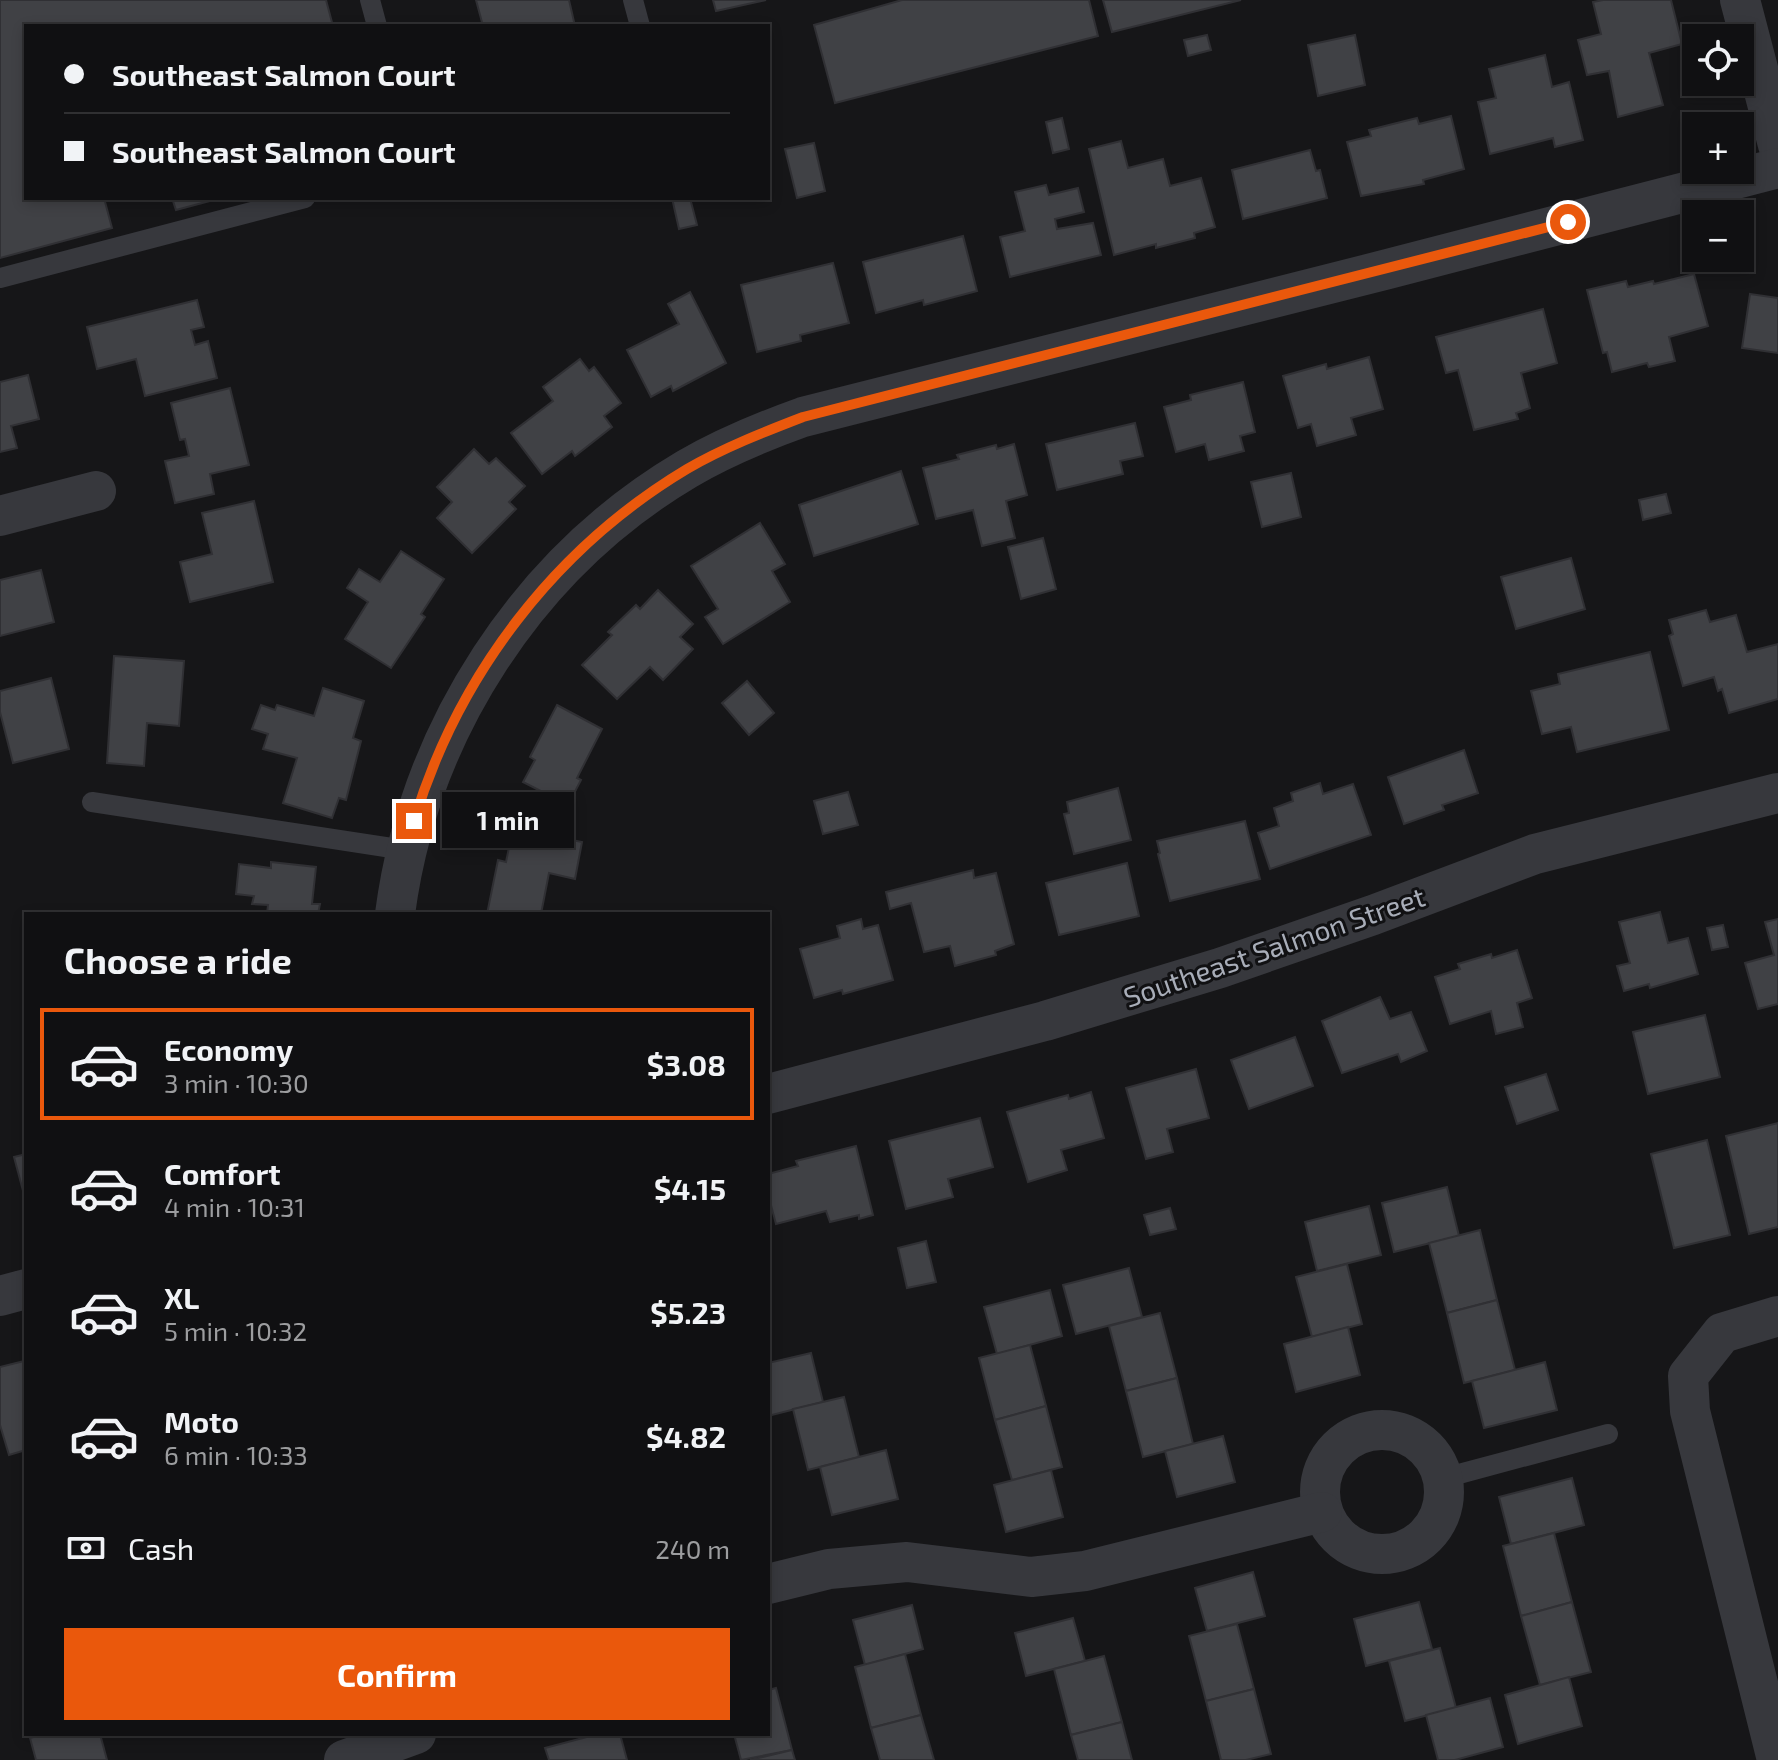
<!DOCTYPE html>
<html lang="en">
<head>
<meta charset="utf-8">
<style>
	body { margin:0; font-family:"Exo 2",sans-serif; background:#19191b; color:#f1f3f6; height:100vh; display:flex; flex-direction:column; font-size:30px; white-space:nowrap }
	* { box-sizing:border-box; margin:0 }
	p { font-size:26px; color:#9c9d9f }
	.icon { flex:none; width:44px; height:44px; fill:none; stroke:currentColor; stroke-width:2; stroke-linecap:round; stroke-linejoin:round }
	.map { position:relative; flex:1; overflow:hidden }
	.sheet { position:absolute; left:24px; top:912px; width:746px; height:824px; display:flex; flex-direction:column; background:#101012; border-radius:0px; box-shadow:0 4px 12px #0003,0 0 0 2px #303032 }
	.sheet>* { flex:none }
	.guide { position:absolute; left:24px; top:24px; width:746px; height:176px; border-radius:0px; box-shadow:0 4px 12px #0003,0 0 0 2px #303032; display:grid; align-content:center; height:176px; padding:0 40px; background:#101012 }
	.fabs { position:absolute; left:1682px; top:24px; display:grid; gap:16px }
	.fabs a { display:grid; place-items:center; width:72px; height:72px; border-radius:0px; background:#101012; box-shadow:0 4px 12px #0003,0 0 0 2px #303032; font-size:40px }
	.end { position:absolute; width:36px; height:36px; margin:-18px; border:10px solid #ea580c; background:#fff; box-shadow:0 0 0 4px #fff }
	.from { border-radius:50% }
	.bubble { position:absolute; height:56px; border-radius:0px; background:#101012; box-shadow:0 4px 12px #0003,0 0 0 2px #303032; font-size:26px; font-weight:700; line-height:56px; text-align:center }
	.guide b { display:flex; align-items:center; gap:28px; height:76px; font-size:30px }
	.guide b+b { border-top:2px solid #303032 }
	.guide i { width:20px; height:20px; background:#f1f3f6 }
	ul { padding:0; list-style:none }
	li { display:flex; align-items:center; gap:24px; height:112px; margin:0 16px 12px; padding:0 24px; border:4px solid transparent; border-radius:0px }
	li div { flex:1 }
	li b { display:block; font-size:30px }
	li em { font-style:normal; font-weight:700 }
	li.current { border-color:#ea580c }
	li>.icon { width:72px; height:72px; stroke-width:1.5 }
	h2 { padding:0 40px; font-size:36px; line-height:96px }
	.pay { display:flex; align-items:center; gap:20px; height:88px; padding:0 40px; font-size:30px }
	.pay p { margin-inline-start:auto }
	.action { display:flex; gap:16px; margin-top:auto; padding:16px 40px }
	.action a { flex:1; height:92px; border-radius:0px; background:#ea580c; color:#fff; font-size:32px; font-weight:700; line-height:92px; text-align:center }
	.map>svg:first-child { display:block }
	.building { fill:#404145; stroke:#303034; stroke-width:2 }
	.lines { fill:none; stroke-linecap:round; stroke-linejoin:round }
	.service { stroke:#37383d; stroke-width:20 }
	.minor { stroke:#37383d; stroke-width:40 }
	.route { stroke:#ea580c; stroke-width:10 }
	.labels { text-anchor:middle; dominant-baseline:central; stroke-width:6; stroke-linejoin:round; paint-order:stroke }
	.street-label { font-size:28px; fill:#a8adb8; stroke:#111113 }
</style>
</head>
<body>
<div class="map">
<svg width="1778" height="1760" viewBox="0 0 1778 1760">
	<rect width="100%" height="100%" fill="#161618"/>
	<!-- building -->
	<g class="building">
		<path d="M 0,0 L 326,0 L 333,26 L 26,26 L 26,198 L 104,198 L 112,228 L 0,258 Z"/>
		<path d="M 476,0 L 569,0 L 575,26 L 483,26 Z"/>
		<path d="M 713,0 L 766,0 L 716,11 Z"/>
		<path d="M 902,0 L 1089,0 L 1098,36 L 835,103 L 814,25 Z"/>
		<path d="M 1103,0 L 1241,0 L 1112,32 Z"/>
		<path d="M 1603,0 L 1671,0 L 1682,44 L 1649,53 L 1663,105 L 1618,117 L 1609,71 L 1587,75 L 1578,40 L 1601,34 L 1593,2 Z"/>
		<path d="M 1207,35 L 1211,50 L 1188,56 L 1184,40 Z"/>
		<path d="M 1355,35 L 1365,85 L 1318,96 L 1308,45 Z"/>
		<path d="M 1545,55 L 1552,87 L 1569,82 L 1583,140 L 1555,147 L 1553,138 L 1490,154 L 1478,102 L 1496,98 L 1489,69 Z"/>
		<path d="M 1451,116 L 1464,169 L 1423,180 L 1424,184 L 1361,196 L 1347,142 L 1371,136 L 1369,130 L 1417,118 L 1419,124 Z"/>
		<path d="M 1062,118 L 1069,149 L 1053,153 L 1046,122 Z"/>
		<path d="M 1121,141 L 1128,168 L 1163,159 L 1170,186 L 1201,178 L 1215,227 L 1194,233 L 1195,238 L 1156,248 L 1156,244 L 1114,255 L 1089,149 Z"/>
		<path d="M 814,143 L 825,191 L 797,198 L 785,149 Z"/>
		<path d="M 1310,150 L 1316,171 L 1320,170 L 1327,198 L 1243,219 L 1232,170 Z"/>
		<path d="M 1046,185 L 1049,195 L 1078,188 L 1084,212 L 1055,219 L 1057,229 L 1093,223 L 1101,255 L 1010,277 L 1000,237 L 1025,231 L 1015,192 Z"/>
		<path d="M 172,198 L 221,198 L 176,210 Z"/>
		<path d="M 672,198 L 690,198 L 697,225 L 679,229 Z"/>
		<path d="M 963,236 L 977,291 L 924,305 L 923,300 L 876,313 L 863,262 Z"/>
		<path d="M 833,263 L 849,323 L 800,335 L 801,341 L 757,352 L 741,285 Z"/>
		<path d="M 1694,274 L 1708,326 L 1669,337 L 1675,361 L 1649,367 L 1647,363 L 1612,372 L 1607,352 L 1603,353 L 1587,290 L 1626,281 L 1628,287 L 1653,281 L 1654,284 Z"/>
		<path d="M 690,292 L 726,363 L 673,391 L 671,386 L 651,397 L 627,350 L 679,324 L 668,304 Z"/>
		<path d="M 1750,294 L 1778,298 L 1778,353 L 1742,348 Z"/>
		<path d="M 197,300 L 204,327 L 191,330 L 195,345 L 208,341 L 217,378 L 145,396 L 136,359 L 97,369 L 87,327 Z"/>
		<path d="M 1543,309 L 1557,363 L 1521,373 L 1530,408 L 1516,413 L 1518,419 L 1474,430 L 1458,370 L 1446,373 L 1436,337 Z"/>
		<path d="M 1369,357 L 1383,409 L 1351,418 L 1356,435 L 1317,446 L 1311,424 L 1298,428 L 1283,376 L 1326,364 L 1327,369 Z"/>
		<path d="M 580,359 L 589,371 L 594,367 L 621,403 L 604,416 L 612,427 L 575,456 L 572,451 L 542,474 L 511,433 L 553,401 L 543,387 Z"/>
		<path d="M 28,375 L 39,419 L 11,426 L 17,448 L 0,452 L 0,382 Z"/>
		<path d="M 1243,382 L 1255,432 L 1240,436 L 1244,451 L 1209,460 L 1205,444 L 1176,452 L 1164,407 L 1191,400 L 1190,395 Z"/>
		<path d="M 230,388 L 249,465 L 210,474 L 214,494 L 175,503 L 165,461 L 189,456 L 185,439 L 180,440 L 171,403 Z"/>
		<path d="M 1135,423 L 1143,456 L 1120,461 L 1123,474 L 1057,490 L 1046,444 Z"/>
		<path d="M 1014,444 L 1027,495 L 1006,501 L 1015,538 L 982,546 L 973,510 L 936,519 L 923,468 L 959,459 L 957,455 L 996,445 L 997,449 Z"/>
		<path d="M 474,449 L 489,464 L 496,458 L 525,486 L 509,502 L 516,509 L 472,553 L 437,518 L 452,502 L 437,487 Z"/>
		<path d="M 901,471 L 918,524 L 814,556 L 799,505 Z"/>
		<path d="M 1291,473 L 1301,517 L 1262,527 L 1251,482 Z"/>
		<path d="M 1666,494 L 1671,513 L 1643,520 L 1639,500 Z"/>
		<path d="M 254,501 L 273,582 L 190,602 L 180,562 L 212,554 L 202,513 Z"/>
		<path d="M 760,523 L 785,564 L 772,571 L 790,602 L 723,644 L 705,617 L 718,609 L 691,566 Z"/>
		<path d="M 1043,538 L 1056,589 L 1021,599 L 1008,547 Z"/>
		<path d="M 401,551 L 444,579 L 421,614 L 425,617 L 391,668 L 345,639 L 368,602 L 347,588 L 359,569 L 380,582 Z"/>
		<path d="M 1571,558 L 1585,609 L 1516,629 L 1501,577 Z"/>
		<path d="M 41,570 L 54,622 L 0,636 L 0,580 Z"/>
		<path d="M 658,590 L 693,624 L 680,637 L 693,649 L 663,680 L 650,667 L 617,699 L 582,665 L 612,635 L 608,632 L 636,605 L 640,609 Z"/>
		<path d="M 1706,610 L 1710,622 L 1736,615 L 1747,652 L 1778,644 L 1778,699 L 1729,713 L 1722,689 L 1718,691 L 1714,677 L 1683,686 L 1669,636 L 1673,634 L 1669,620 Z"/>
		<path d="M 1650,652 L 1669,730 L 1577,752 L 1571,727 L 1542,734 L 1531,691 L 1560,684 L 1558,674 Z"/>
		<path d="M 114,656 L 184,661 L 179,726 L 147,723 L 144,766 L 107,763 Z"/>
		<path d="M 51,678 L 69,749 L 13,763 L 0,712 L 0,691 Z"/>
		<path d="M 747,681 L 774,713 L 749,735 L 722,703 Z"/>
		<path d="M 323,688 L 364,701 L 353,738 L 361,741 L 346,800 L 339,798 L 332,818 L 283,803 L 297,758 L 263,749 L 268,734 L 252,729 L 261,705 L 275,710 L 277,705 L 314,716 Z"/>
		<path d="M 557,705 L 602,729 L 577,778 L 581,780 L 568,805 L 523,782 L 535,760 L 530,757 Z"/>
		<path d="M 1464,750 L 1478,793 L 1442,805 L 1444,810 L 1404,824 L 1388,777 Z"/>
		<path d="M 1320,783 L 1323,794 L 1353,784 L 1371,835 L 1270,869 L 1258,833 L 1279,826 L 1274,808 L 1293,801 L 1291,793 Z"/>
		<path d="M 1118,788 L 1131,840 L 1074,854 L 1064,814 L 1069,813 L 1067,802 Z"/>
		<path d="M 848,792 L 858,825 L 823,834 L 814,801 Z"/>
		<path d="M 1245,821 L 1260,879 L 1170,901 L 1158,854 L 1160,853 L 1157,841 Z"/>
		<path d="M 514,823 L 558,832 L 557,837 L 582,842 L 575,879 L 549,873 L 541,914 L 487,914 L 498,860 L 506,862 Z"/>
		<path d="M 271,862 L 316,867 L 312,904 L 320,904 L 318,914 L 267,914 L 268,905 L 252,904 L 254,896 L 236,894 L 239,864 L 271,868 Z"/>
		<path d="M 1127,863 L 1139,916 L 1059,935 L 1046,883 Z"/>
		<path d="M 973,870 L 974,878 L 996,873 L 1014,944 L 995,951 L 996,955 L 955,966 L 950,946 L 924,952 L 911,903 L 890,909 L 886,892 Z"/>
		<path d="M 1660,912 L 1668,943 L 1688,938 L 1698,974 L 1650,988 L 1649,984 L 1624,991 L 1617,966 L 1630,963 L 1619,922 Z"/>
		<path d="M 861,919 L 863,929 L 878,925 L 893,980 L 843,994 L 842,990 L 814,998 L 800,949 L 840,938 L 837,926 Z"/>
		<path d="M 1778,919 L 1778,1004 L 1758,1009 L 1745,963 L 1774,955 L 1765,922 Z"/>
		<path d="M 1723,925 L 1728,947 L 1712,950 L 1707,928 Z"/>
		<path d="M 1517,950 L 1532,998 L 1517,1003 L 1523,1027 L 1496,1034 L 1491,1011 L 1450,1024 L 1435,977 L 1460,969 L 1458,964 L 1491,954 L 1492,958 Z"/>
		<path d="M 1380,997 L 1390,1019 L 1411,1012 L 1427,1051 L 1401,1062 L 1398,1054 L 1342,1073 L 1322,1021 Z"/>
		<path d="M 1705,1015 L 1720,1077 L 1648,1094 L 1633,1032 Z"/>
		<path d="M 1295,1037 L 1313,1086 L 1249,1109 L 1231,1060 Z"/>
		<path d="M 1196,1069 L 1209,1118 L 1167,1129 L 1173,1152 L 1146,1159 L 1126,1088 Z"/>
		<path d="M 1546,1074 L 1558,1110 L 1517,1124 L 1505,1087 Z"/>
		<path d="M 1091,1092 L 1104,1138 L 1061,1150 L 1067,1170 L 1028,1182 L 1007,1112 L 1068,1095 L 1069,1099 Z"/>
		<path d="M 980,1118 L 993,1167 L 948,1179 L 953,1197 L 906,1209 L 889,1141 Z"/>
		<path d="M 1778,1123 L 1778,1227 L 1749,1234 L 1726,1136 Z"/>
		<path d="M 1707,1140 L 1730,1235 L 1674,1248 L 1651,1154 Z"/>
		<path d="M 856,1146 L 873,1215 L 859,1219 L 859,1215 L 830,1222 L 826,1211 L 776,1224 L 768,1194 L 768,1174 L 798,1166 L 796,1161 Z"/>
		<path d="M 26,1154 L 26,1202 L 14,1157 Z"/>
		<path d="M 1447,1187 L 1459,1236 L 1394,1252 L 1382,1203 Z"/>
		<path d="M 1369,1206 L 1381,1255 L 1317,1271 L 1305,1222 Z"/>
		<path d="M 1170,1208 L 1176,1229 L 1150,1235 L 1144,1215 Z"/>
		<path d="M 1480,1230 L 1497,1300 L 1447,1313 L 1429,1243 Z"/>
		<path d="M 926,1241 L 936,1282 L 907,1288 L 898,1248 Z"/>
		<path d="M 1347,1264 L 1362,1324 L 1312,1337 L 1296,1277 Z"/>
		<path d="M 1129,1268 L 1142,1317 L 1076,1334 L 1063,1285 Z"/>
		<path d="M 1050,1290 L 1062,1336 L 997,1354 L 984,1307 Z"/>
		<path d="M 1497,1300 L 1515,1370 L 1464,1383 L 1447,1313 Z"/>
		<path d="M 1160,1313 L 1177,1378 L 1126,1391 L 1109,1326 Z"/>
		<path d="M 1348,1327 L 1360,1375 L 1296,1392 L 1284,1344 Z"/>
		<path d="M 1030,1345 L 1046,1406 L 995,1420 L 979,1358 Z"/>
		<path d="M 811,1353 L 823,1402 L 768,1416 L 768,1363 Z"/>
		<path d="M 24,1361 L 26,1450 L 9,1455 L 0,1425 L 0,1367 Z"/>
		<path d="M 1545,1362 L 1557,1410 L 1484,1428 L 1472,1381 Z"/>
		<path d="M 1177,1378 L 1193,1444 L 1143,1457 L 1126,1391 Z"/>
		<path d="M 844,1397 L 859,1457 L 808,1470 L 793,1409 Z"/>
		<path d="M 1046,1406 L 1062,1467 L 1012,1480 L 995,1420 Z"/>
		<path d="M 1223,1436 L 1235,1482 L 1177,1497 L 1165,1451 Z"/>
		<path d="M 886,1450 L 898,1499 L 832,1515 L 820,1467 Z"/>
		<path d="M 1051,1470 L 1063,1517 L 1006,1532 L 994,1485 Z"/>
		<path d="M 1572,1478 L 1584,1525 L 1511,1544 L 1499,1497 Z"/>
		<path d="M 1554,1533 L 1572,1602 L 1521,1616 L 1503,1546 Z"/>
		<path d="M 1253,1572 L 1265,1616 L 1207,1631 L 1195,1588 Z"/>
		<path d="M 1419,1602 L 1432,1649 L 1366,1666 L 1354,1619 Z"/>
		<path d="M 1572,1602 L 1591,1672 L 1540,1685 L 1521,1616 Z"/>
		<path d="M 912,1605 L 923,1649 L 865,1665 L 853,1620 Z"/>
		<path d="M 1073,1618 L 1085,1661 L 1026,1676 L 1015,1633 Z"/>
		<path d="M 1237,1624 L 1254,1689 L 1206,1701 L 1189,1636 Z"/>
		<path d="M 1440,1648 L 1456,1708 L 1405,1721 L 1389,1661 Z"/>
		<path d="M 905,1654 L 921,1715 L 871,1728 L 855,1667 Z"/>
		<path d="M 1104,1656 L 1122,1722 L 1071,1735 L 1054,1669 Z"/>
		<path d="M 1569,1677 L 1582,1726 L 1518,1744 L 1505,1695 Z"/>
		<path d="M 776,1688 L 792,1750 L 741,1760 L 734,1734 L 768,1734 L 768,1690 Z"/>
		<path d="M 1254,1689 L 1271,1754 L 1246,1760 L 1221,1760 L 1206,1701 Z"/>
		<path d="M 1490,1698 L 1503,1747 L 1455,1760 L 1438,1760 L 1426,1715 Z"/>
		<path d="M 921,1715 L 934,1760 L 880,1760 L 871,1728 Z"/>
		<path d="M 1122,1722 L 1132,1760 L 1078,1760 L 1071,1735 Z"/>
		<path d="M 44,1734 L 100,1734 L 107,1760 L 36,1760 L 30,1738 Z"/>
		<path d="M 598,1734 L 620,1734 L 627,1760 L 549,1760 L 545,1748 Z"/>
		<path d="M 792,1750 L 795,1760 L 750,1760 Z"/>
	</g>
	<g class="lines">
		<!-- service -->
		<g class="service">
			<path d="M 370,0 L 377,26"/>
			<path d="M 633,0 L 640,26"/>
			<path d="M 0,278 L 305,198"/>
			<path d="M 92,802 L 405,850"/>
			<path d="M 1444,1478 L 1608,1434"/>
		</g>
		<!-- minor -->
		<g class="minor">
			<path d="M 1740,0 L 1778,145"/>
			<path d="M 0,516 L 96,491"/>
			<path d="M 395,914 C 419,731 528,563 687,469 C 723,448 764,431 803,417 L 1388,269 L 1778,168"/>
			<path d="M 768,1094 L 1045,1021 L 1220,968 L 1373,915 L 1535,854 L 1778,793"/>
			<path d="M 0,1296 L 26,1289"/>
			<circle cx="1382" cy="1492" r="62"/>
			<path d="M 768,1584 L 829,1569 L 907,1562 L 1031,1577 L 1085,1571 L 1322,1512"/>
			<path d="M 344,1760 L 416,1734"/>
			<path d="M 1777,1760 L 1690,1411 L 1688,1376 L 1722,1333 L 1778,1316"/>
		</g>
	</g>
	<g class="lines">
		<!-- route -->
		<path class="route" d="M 414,821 C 458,675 555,548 687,469 C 723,448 764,432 803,417 L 1568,222"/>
	</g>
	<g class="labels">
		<!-- street labels -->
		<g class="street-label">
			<text transform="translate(1274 946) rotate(-19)">Southeast Salmon Street</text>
		</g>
	</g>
</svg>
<div class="fabs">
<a><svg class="icon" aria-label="locate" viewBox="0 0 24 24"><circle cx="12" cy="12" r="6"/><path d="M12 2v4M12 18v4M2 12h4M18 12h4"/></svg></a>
<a>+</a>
<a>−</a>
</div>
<i class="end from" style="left:1568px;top:222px"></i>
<i class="end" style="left:414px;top:821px"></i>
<div class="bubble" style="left:442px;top:792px;width:132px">1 min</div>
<div class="guide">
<b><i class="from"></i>Southeast Salmon Court</b>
<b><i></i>Southeast Salmon Court</b>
</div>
<section class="sheet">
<h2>Choose a ride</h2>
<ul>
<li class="current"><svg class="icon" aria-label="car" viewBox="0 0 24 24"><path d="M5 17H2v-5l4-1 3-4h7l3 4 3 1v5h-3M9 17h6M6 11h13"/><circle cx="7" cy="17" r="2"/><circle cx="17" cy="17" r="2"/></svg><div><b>Economy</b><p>3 min · 10:30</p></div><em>$3.08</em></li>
<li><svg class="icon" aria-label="car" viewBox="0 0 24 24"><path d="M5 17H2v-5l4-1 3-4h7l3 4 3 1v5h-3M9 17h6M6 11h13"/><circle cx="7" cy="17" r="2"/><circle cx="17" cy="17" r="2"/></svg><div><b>Comfort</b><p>4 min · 10:31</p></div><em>$4.15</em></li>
<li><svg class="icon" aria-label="car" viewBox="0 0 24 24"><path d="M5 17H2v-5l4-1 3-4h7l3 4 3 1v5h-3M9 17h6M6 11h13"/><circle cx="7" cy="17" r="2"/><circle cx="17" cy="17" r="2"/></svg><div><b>XL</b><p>5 min · 10:32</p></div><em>$5.23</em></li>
<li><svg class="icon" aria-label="car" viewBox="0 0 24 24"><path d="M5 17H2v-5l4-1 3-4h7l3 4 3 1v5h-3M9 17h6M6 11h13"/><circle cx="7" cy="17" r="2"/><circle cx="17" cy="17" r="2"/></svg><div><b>Moto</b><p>6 min · 10:33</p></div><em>$4.82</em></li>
</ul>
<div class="pay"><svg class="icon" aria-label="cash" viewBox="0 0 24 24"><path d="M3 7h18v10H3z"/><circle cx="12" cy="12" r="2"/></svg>Cash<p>240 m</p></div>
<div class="action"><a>Confirm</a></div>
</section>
</div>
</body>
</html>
